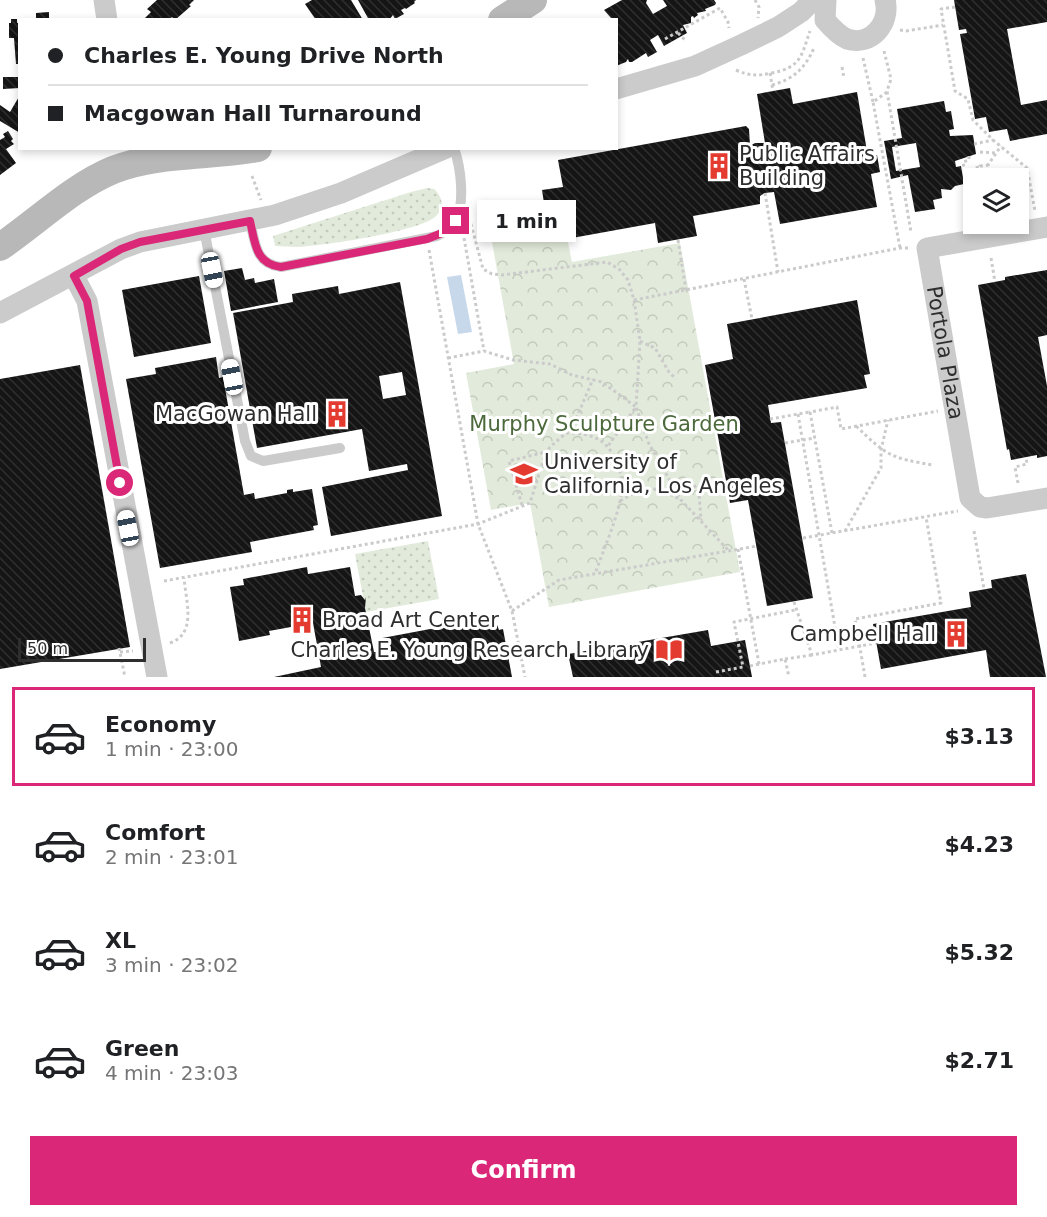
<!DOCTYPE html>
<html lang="en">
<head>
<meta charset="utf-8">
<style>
	body { margin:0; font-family:"DejaVu Sans",sans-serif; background:#f2f2f2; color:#202124; height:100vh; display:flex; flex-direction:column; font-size:22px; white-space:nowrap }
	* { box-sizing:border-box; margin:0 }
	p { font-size:20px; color:#757577 }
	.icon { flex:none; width:33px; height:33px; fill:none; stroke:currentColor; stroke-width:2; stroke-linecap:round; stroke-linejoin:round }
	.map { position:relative; height:677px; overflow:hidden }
	.panel { display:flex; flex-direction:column; background:#fff; flex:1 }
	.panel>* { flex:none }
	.top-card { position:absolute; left:18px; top:18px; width:600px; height:132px; border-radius:0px; box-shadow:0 3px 9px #0003; display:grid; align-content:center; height:132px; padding:0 30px; background:#fff }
	.controls { position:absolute; left:963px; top:168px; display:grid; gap:12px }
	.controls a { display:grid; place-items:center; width:66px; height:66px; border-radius:0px; background:#fff; box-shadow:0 3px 9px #0003; font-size:30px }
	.scale { position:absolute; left:18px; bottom:15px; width:128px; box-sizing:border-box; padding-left:6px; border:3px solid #2e2e2e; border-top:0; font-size:16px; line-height:21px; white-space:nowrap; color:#2e2e2e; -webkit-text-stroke:4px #fff; paint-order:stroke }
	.end { position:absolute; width:27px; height:27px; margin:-14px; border:8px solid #db2777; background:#fff; box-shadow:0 0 0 3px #fff }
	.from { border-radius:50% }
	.bubble { position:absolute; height:42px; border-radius:0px; background:#fff; box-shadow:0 3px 9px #0003; font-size:20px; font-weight:700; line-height:42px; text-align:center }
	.car { position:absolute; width:18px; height:36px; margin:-18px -9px; border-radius:8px; box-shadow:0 0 4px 2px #0007; background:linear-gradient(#fff 24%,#345 0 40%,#fff 0 76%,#345 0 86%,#fff 0) }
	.top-card b { display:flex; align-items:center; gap:21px; height:57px; font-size:22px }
	.top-card b+b { border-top:2px solid #e0e0e0 }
	.top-card i { width:15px; height:15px; background:#202124 }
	ul { padding:10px 0 0; list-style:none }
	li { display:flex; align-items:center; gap:18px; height:99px; margin:0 12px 9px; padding:0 18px; border:3px solid transparent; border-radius:0px }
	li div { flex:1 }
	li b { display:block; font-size:22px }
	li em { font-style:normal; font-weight:700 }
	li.active { border-color:#db2777 }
	li>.icon { width:54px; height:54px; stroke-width:1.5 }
	.primary-button { display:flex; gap:12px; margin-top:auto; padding:12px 30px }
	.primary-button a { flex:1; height:69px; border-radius:0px; background:#db2777; color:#fff; font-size:24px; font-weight:700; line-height:69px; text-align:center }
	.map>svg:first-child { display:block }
	.grass { fill:url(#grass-dots) }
	.forest { fill:url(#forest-crowns) }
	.water { fill:#c7d8eb }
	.building { fill:url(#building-back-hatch); fill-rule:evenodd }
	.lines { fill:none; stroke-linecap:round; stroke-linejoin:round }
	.path { stroke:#cbcbcb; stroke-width:3; stroke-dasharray:3 3; stroke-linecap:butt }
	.lane { stroke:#cbcbcb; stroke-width:10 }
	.street { stroke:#cbcbcb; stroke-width:21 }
	.secondary { stroke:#b8b8b8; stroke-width:28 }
	.route { stroke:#db2777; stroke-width:8 }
	.labels { text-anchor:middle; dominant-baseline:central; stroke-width:6; stroke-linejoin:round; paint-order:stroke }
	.poi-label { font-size:21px; fill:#2e2e2e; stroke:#fff; text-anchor:start }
	.street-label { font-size:21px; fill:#2e2e2e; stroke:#fff }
	.park-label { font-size:21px; fill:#4b693b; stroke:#fff }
</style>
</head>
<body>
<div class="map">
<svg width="1047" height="677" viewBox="0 0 1047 677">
	<defs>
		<pattern id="grass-dots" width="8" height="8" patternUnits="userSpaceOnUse" patternTransform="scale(1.5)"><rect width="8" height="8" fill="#e2ebdb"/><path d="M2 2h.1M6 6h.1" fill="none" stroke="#c2cabc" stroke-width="1.8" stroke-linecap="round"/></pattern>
		<pattern id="forest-crowns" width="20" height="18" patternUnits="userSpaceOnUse" patternTransform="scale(1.5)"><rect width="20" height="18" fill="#e2ebdb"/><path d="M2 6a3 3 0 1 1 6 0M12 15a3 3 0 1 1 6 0" fill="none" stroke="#c2cabc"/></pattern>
		<pattern id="building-back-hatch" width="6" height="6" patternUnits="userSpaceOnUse" patternTransform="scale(1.5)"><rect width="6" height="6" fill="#151515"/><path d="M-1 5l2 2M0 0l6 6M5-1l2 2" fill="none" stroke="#2f2f2f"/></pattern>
	</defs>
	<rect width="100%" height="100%" fill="#fff"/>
	<!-- grass -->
	<g class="grass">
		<path d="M 427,188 L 434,189 C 442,196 446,208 435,217 C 418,231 333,244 308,246 C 297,248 286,246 275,246 L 273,236 L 411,192 Z"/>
		<path d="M 428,541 L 439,599 L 366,612 L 355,554 Z"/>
	</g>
	<!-- forest -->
	<path class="forest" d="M 563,218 L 572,262 L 680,243 L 740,572 L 549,607 L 530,503 L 491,510 L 466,373 L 514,364 L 490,231 Z"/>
	<!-- water -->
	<path class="water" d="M 461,275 L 472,332 L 458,334 L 447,277 Z"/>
	<!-- building -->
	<g class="building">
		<path d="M 157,0 L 194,0 L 189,5 L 191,6 L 175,20 L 172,17 L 169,20 L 143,20 L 151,12 L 147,9 Z"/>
		<path d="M 312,0 L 351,0 L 363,20 L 316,20 L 305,4 Z"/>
		<path d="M 358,0 L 416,0 L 414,2 L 415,3 L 406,9 L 405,8 L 401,10 L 404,14 L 395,19 L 393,15 L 389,20 L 369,20 Z"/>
		<path d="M 622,0 L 647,0 L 646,3 L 653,14 L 667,6 L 663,0 L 714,0 L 716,3 L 715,5 L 705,9 L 706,11 L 697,13 L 698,15 L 694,18 L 693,16 L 691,17 L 691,23 L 683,25 L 687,33 L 664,46 L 658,35 L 650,40 L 657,52 L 648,57 L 646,53 L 632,62 L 629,62 L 628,59 L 626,62 L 616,66 L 616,20 L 611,18 L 604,10 Z"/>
		<path d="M 954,0 L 1047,0 L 1047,22 L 1007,29 L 1021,105 L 1047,100 L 1047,134 L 1010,141 L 1007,129 L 989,132 L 986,117 L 975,119 L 960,34 L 967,33 L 966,29 L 959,30 Z"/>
		<path d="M 49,12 L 49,20 L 36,20 L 36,13 Z"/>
		<path d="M 11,19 L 17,19 L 17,23 L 20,22 L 20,64 L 16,64 L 14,38 L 9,38 L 9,23 L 11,23 Z"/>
		<path d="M 3,77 L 20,77 L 20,88 L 3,89 Z"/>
		<path d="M 790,88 L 793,104 L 857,92 L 868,157 L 877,155 L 880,172 L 871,174 L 877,207 L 780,224 L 774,192 L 765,193 L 760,196 L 760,204 L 693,216 L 697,236 L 658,243 L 655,223 L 572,238 L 568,212 L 546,216 L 542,190 L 563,187 L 558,160 L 746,126 L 749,129 L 750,146 L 755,143 L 765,143 L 757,94 Z"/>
		<path d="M 20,95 L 20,133 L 0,121 L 0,105 L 10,112 Z"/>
		<path d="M 944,101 L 946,112 L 951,111 L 954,129 L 949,130 L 950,136 L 973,135 L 976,154 L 955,161 L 956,167 L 961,166 L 964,184 L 955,186 L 951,190 L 941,189 L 942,198 L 933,200 L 935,209 L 915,212 L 908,175 L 891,179 L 884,141 L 902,138 L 897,109 ZM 916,143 L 920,167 L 896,171 L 892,147 Z"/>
		<path d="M 8,131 L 13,139 L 11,141 L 14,144 L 6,149 L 16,163 L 0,175 L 0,140 L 5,137 L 3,134 Z"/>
		<path d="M 242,268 L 245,280 L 254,278 L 255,283 L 274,279 L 278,302 L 231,311 L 224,271 Z"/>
		<path d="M 1047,270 L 1047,335 L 1038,337 L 1047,386 L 1047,456 L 1037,458 L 1037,455 L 1011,460 L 1009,449 L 1007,450 L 978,285 L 1005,280 L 1005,277 Z"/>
		<path d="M 199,276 L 211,343 L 134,357 L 122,290 Z"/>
		<path d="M 400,282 L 442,516 L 331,536 L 322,487 L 408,470 L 407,464 L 369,471 L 362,429 L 257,448 L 233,313 L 293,302 L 292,294 L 338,286 L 339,294 ZM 402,372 L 406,395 L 383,399 L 379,376 Z"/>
		<path d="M 857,300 L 870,374 L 864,375 L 867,388 L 768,405 L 771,423 L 781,422 L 813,598 L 767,606 L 748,500 L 730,503 L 705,365 L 733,359 L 727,324 Z"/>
		<path d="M 216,357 L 219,378 L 223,377 L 244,495 L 254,493 L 255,499 L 287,493 L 287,490 L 293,489 L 293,492 L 312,489 L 318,525 L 313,526 L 314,530 L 250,542 L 252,552 L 160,568 L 126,379 L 156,374 L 155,368 Z"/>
		<path d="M 80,365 L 130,647 L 0,669 L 0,379 Z"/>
		<path d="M 307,567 L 308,574 L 350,567 L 355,596 L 361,595 L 365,600 L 366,597 L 365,608 L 374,652 L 378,652 L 377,639 L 494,617 L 499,630 L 503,629 L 512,677 L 274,677 L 321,667 L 313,623 L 269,631 L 270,635 L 239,641 L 230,587 L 244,585 L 243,579 Z"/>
		<path d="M 1026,574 L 1046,677 L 990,677 L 986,650 L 881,669 L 873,624 L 971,607 L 969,592 L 992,588 L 991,580 Z"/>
		<path d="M 708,630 L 711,646 L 745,640 L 752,677 L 573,677 L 568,654 Z"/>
	</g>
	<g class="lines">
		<!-- path -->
		<g class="path">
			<path d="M 755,0 L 759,7 L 758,18"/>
			<path d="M 955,7 L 941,9 L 955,91 L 968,99 L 973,120 L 993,140 L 1027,168 L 1035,211"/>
			<path d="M 900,30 L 906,31 L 943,25"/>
			<path d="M 678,33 L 685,40"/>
			<path d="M 665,39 L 720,8 L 728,22 L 729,28"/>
			<path d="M 884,51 L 891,79 L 887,91 L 911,232"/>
			<path d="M 863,58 L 873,102"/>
			<path d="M 842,67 L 844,78"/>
			<path d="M 736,70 C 750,76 757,76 772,73 C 801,67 801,57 810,31"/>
			<path d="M 770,73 L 773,91"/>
			<path d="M 772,85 C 794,79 805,68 814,48"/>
			<path d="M 887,92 L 873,102 L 900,248"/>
			<path d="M 974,144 L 993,140"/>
			<path d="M 980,152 L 996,153"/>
			<path d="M 969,156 L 969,160 L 963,162 L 973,222"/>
			<path d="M 977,166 L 979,178"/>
			<path d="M 252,176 L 261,200"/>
			<path d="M 982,178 L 980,166 L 988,165"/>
			<path d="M 991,178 L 988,165 L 1001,146"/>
			<path d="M 765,193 L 778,272"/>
			<path d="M 471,224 L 483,269 L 492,274 L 502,275 L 607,262 L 619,269 L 628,280 L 634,300 L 640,341 L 636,407 L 649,444 L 681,500 L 729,551"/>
			<path d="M 464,238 L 484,351"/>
			<path d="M 678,240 L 686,290"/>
			<path d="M 429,250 L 478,524 L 512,611 L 525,677"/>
			<path d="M 991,258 L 995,282"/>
			<path d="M 744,279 L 752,319"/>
			<path d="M 634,300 L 900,248 L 910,248"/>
			<path d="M 640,341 L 655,348 L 669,372 L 676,379"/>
			<path d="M 448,358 L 484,351 L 513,360 L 550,364 L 572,375 L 602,382 L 636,407 L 608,446"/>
			<path d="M 798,414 L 839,650"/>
			<path d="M 770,419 L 810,412"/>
			<path d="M 856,426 C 887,456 891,458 933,465"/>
			<path d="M 566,433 C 586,433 603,436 613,455 C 617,463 621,472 622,481 C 624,505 603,550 595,574"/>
			<path d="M 785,443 L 815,438"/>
			<path d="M 691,480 L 699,493 L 701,520"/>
			<path d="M 1018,483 L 1015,467 L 1027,464 L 1026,457"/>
			<path d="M 620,501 C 647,485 653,485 681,500"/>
			<path d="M 522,505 L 509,461 L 546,452"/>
			<path d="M 845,531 L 881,468 L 881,450 L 888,420"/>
			<path d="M 974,531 L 984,589"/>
			<path d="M 832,533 L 810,412 L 837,407 L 841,429 L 938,411"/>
			<path d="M 803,538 L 958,511"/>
			<path d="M 738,549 L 759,664 L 785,659 L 789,677"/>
			<path d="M 164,581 L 478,524 L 530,503 L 545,455 L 550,447 L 566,433 L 576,419 L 593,379"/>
			<path d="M 794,602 L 812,655 L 876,643"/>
			<path d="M 512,611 L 559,580 L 757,546"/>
			<path d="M 170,643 C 197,634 186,601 184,578"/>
			<path d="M 119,648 L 125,677"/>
			<path d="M 120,652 L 133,651"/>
			<path d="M 785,659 L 812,655"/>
			<path d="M 750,666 L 759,664"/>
			<path d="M 716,672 L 743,667 L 734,622 L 795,610"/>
			<path d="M 865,677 L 855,619 L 941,603 L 926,517"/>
		</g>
		<!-- lane -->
		<g class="lane">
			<path d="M 250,221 C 255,242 255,264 281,267 L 437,236 C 444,232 452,228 456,221 C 465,201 461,168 454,148"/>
			<path d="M 204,229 L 245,441 L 251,456 L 263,461 L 340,448"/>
		</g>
		<!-- street -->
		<g class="street">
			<path d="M 104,0 L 107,20"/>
			<path d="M 826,0 L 825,20 C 831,27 838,35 847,39 C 871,47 891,23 885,0"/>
			<path d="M 616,89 L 695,66 L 741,45 L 778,27 L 801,12 L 813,0"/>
			<path id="s1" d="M 1047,227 L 927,248 L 970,498 L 980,507 L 987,508 L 1047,498"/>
			<path d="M 74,276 L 87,301 L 157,677"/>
			<path d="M 0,313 L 121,249 L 140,242 L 275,215 L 341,193 L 446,148"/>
		</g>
		<!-- secondary -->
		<g class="secondary">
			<path d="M 502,20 L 533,0"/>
			<path d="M 0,247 C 37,222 72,187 113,170 C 158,152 211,157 258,148"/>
		</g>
	</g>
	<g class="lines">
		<!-- route -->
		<path class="route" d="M 120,483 L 87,301 L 74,276 L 121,249 L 140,242 L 250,221 C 255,242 255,264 281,267 L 427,239 L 447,231 L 456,221"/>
	</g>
	<!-- icons -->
	<defs>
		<symbol id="building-bare" viewBox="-9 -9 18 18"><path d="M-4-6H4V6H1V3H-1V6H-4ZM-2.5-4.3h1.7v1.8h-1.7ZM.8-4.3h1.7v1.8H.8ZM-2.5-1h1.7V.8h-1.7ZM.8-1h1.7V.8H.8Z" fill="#e43b31" stroke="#fff" stroke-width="2.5" paint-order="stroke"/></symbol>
		<symbol id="university-bare" viewBox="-9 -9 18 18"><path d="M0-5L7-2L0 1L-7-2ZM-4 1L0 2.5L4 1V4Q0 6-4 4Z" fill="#e43b31" stroke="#fff" stroke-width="2.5" paint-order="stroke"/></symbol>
		<symbol id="library-bare" viewBox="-9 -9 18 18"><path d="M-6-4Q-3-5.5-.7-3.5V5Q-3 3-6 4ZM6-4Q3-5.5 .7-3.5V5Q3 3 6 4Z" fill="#e43b31" stroke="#fff" stroke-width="2.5" paint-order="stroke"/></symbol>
	</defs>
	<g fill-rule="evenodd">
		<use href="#building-bare" x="700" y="147" width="38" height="38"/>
		<use href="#building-bare" x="318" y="395" width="38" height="38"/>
		<use href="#university-bare" x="505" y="455" width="38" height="38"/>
		<use href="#building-bare" x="283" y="601" width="38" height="38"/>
		<use href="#building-bare" x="937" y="615" width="38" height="38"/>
		<use href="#library-bare" x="650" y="631" width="38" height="38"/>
	</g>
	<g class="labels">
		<!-- poi labels -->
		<g class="poi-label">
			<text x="739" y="154">Public Affairs<tspan x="739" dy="24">Building</tspan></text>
			<text x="317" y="414" text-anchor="end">MacGowan Hall</text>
			<text x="544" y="462">University of<tspan x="544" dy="24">California, Los Angeles</tspan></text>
			<text x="322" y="620">Broad Art Center</text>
			<text x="936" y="634" text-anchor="end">Campbell Hall</text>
			<text x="649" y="650" text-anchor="end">Charles E. Young Research Library</text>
		</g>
		<!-- street labels -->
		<g class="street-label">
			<text stroke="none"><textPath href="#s1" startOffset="228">Portola Plaza</textPath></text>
		</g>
		<!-- park labels -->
		<g class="park-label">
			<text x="604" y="424">Murphy Sculpture Garden</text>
		</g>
	</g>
</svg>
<div class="controls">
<a><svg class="icon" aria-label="layers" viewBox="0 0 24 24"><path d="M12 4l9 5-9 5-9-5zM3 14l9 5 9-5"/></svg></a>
</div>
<div class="scale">50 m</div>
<i class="end from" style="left:120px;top:483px"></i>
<i class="end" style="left:456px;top:221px"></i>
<div class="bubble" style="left:477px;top:200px;width:99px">1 min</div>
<i class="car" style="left:212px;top:270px;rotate:169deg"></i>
<i class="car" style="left:232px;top:377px;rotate:349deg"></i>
<i class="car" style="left:128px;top:528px;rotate:349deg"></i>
<div class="top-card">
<b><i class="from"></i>Charles E. Young Drive North</b>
<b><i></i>Macgowan Hall Turnaround</b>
</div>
</div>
<section class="panel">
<ul>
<li class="active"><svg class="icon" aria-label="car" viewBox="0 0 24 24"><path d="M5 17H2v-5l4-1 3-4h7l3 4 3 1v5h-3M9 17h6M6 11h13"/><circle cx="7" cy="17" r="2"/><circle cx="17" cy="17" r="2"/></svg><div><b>Economy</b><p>1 min · 23:00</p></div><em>$3.13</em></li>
<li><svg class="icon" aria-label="car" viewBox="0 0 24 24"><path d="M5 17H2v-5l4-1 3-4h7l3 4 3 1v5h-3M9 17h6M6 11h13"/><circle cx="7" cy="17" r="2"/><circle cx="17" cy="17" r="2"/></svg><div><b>Comfort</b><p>2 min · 23:01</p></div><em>$4.23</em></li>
<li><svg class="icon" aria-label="car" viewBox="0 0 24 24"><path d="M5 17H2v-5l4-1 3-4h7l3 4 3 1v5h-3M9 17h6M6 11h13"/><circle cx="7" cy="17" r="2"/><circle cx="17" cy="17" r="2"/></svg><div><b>XL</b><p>3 min · 23:02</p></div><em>$5.32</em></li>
<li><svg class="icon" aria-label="car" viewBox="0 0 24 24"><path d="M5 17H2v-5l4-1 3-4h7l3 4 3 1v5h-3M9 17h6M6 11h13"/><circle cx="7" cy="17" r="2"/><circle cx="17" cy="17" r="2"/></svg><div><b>Green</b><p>4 min · 23:03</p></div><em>$2.71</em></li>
</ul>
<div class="primary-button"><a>Confirm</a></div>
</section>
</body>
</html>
